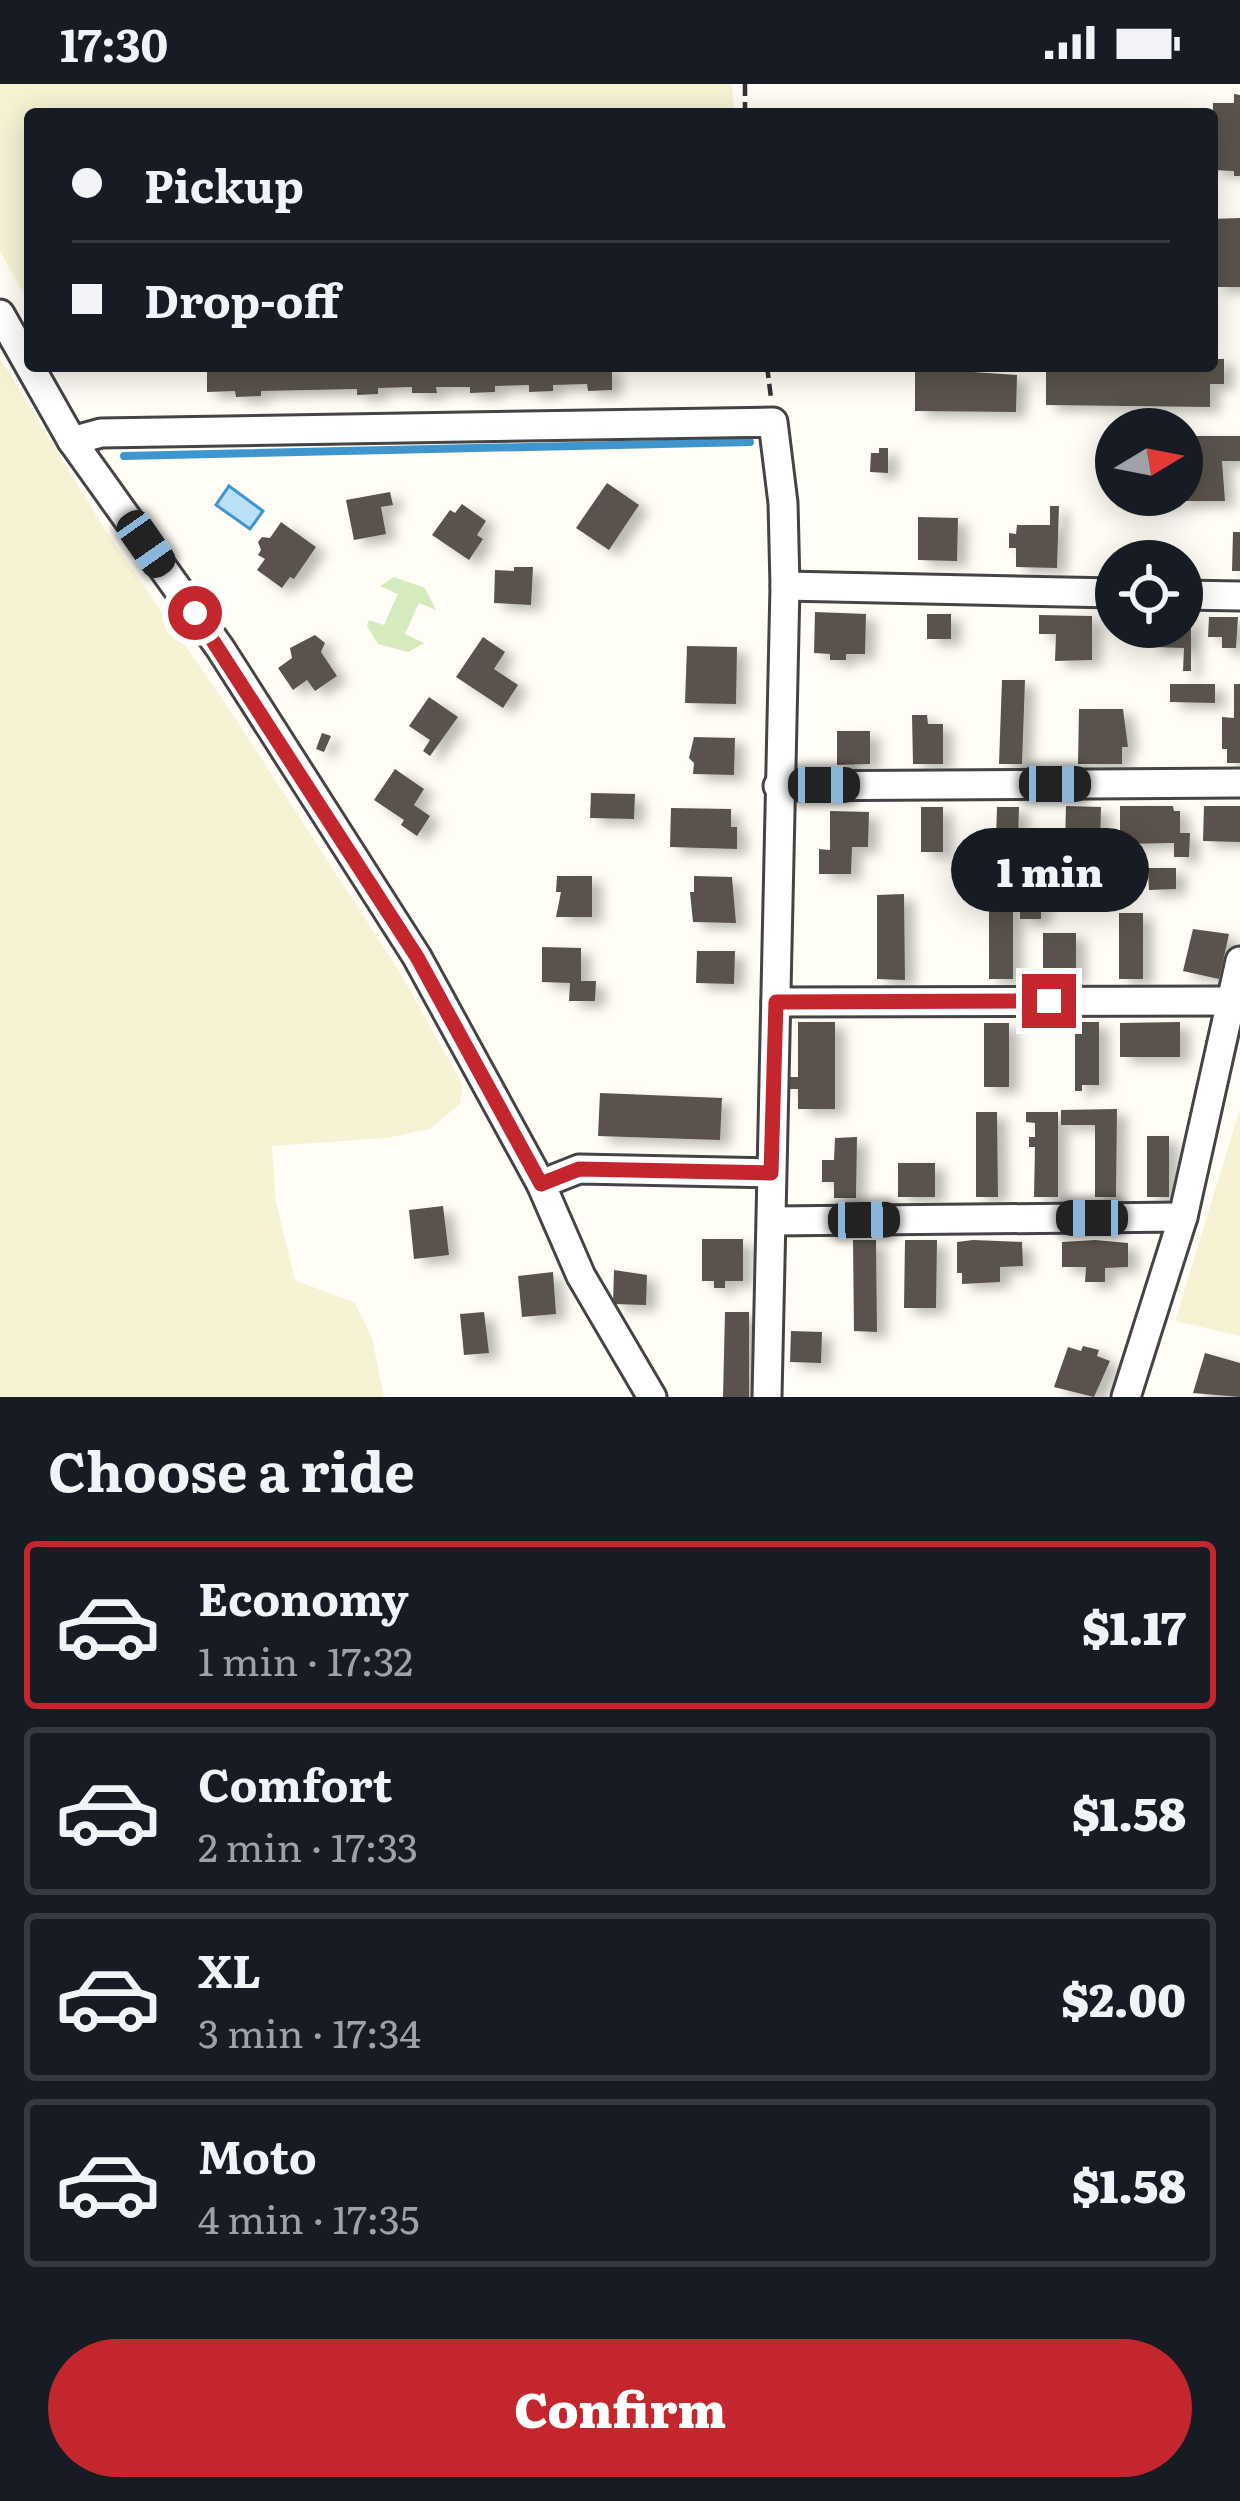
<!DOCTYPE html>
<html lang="en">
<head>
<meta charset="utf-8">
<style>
	body { margin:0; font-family:Literata,serif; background:#242831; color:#f1f3f6; height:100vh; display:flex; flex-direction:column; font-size:45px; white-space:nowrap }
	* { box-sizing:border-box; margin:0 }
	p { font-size:39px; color:#9ea1a6 }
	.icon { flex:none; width:66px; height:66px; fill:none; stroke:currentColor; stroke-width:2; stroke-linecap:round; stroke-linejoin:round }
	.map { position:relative; height:1313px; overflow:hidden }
	.panel { display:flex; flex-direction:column; background:#171b24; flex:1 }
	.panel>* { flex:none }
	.top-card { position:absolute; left:24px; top:24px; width:1194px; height:264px; border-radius:12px; box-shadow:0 6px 30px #0003; display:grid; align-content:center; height:264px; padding:0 48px; background:#171b24 }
	.needle { width:78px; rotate:80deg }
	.tools { position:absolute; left:1095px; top:324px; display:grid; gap:24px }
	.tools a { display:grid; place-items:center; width:108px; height:108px; border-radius:50%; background:#171b24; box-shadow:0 6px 30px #0003; font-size:60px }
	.end { position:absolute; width:54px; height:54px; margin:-27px; border:15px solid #c4262e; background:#fff; box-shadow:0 0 0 6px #fff }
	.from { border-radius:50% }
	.bubble { position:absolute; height:84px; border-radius:42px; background:#171b24; box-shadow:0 6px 30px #0003; font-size:39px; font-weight:800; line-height:84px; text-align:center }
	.car { position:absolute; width:36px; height:72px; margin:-36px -18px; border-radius:15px; box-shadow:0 0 9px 3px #0007; background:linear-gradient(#222 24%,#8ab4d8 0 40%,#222 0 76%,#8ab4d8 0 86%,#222 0) }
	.top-card b { display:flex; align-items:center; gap:42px; height:114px; font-size:45px }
	.top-card b+b { border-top:3px solid #363941 }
	.top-card i { width:30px; height:30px; background:#f1f3f6 }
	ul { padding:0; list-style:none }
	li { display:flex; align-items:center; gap:36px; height:168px; margin:0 24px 18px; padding:0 24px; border:6px solid #363941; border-radius:12px }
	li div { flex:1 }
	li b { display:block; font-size:45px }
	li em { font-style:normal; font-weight:800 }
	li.current { border-color:#c4262e }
	li>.icon { width:108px; height:108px; stroke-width:1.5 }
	h2 { padding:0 48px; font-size:54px; line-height:144px }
	.button { display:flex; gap:24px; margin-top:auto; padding:24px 48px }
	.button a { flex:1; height:138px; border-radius:72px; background:#c4262e; color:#fff; font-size:48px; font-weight:800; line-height:138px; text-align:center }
	.status { display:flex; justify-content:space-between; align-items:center; height:84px; padding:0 60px; background:#171b24; direction:ltr }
	.status svg { height:33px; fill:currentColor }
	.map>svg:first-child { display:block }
	.farmland { fill:#f6f3d4 }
	.green { fill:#d5ebbd }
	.water { fill:#b9e0f7; stroke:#3f96cf; stroke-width:3 }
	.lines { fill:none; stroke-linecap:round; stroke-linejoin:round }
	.stream { stroke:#3f96cf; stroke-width:8 }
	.building { fill:#5a524d; filter:url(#shadow) }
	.minor-casing { stroke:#444; stroke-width:33 }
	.path { stroke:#333; stroke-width:4.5; stroke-dasharray:12 6; stroke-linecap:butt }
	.minor { stroke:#fff; stroke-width:27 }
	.route { stroke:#c4262e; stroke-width:15 }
</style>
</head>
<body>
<div class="status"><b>17:30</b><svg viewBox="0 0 49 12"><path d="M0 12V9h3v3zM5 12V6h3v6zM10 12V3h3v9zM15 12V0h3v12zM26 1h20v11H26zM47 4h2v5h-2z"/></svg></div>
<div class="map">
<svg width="1240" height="1313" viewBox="0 0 1240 1313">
	<defs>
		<filter id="shadow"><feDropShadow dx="10" dy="6" stdDeviation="6" flood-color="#0004"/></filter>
	</defs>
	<rect width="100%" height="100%" fill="#fffdf5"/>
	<!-- farmland -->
	<g class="farmland">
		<path d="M 0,0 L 732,0 L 734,30 L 30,30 L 30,209 L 23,209 L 0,167 Z"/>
		<path d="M 0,274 L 107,449 L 226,620 L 398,885 L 463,1001 L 460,1020 L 430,1045 L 387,1054 L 272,1062 L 276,1118 L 295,1196 L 355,1219 L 372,1254 L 384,1313 L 0,1313 Z"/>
		<path d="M 1240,1025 L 1240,1252 L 1175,1237 Z"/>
	</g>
	<!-- green -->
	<path class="green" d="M 394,493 L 425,504 L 436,526 L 419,519 L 405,550 L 424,559 L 408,568 L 378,560 L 367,542 L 369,536 L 384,541 L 398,510 L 380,502 Z"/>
	<!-- water -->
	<path class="water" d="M 229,402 L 263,427 L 250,445 L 216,421 Z"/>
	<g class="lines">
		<!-- stream -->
		<path class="stream" d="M 124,372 L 750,358"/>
	</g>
	<!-- building -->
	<g class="building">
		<path d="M 1234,10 L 1240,11 L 1240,92 L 1234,92 L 1234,87 L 1212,86 L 1213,19 L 1234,19 Z"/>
		<path d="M 1240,134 L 1240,203 L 1216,203 L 1212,135 Z"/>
		<path d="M 1212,275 L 1224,275 L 1224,300 L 1210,300 L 1210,323 L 1046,321 L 1046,282 L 1212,282 Z"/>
		<path d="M 207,282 L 612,282 L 612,306 L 588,307 L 587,300 L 553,301 L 553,307 L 529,308 L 529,301 L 495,302 L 495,308 L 470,309 L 470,303 L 436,303 L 437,309 L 412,309 L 412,303 L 378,304 L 378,310 L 357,311 L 357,305 L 261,307 L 261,312 L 236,313 L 235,307 L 207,308 Z"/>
		<path d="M 915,284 L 1017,291 L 1016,328 L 915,327 Z"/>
		<path d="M 1182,352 L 1240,352 L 1240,377 L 1222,377 L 1225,417 L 1124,417 L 1124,411 L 1182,411 Z"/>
		<path d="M 879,364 L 888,364 L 888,389 L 870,388 L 871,369 L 879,369 Z"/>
		<path d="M 607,399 L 639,421 L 609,466 L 576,444 Z"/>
		<path d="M 390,408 L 393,421 L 381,423 L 386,450 L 354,456 L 346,416 Z"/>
		<path d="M 462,420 L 486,437 L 477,451 L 483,455 L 469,476 L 432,451 L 450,426 L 455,429 Z"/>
		<path d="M 1050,422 L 1059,422 L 1057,484 L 1016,483 L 1016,464 L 1009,464 L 1009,449 L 1016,450 L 1017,441 L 1050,441 Z"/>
		<path d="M 918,433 L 958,434 L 957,477 L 918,476 Z"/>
		<path d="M 281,438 L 316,463 L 294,495 L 290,493 L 282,504 L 257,486 L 265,475 L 258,471 L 261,466 L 258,458 L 262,453 L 270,454 Z"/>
		<path d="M 1233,448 L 1240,448 L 1240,487 L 1232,487 Z"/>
		<path d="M 514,483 L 533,483 L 531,521 L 494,519 L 495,486 L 514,487 Z"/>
		<path d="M 815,528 L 866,530 L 865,570 L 846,570 L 846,576 L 830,576 L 830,570 L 814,569 Z"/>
		<rect x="927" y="530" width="24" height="25"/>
		<path d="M 1039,531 L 1092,532 L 1092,576 L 1055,577 L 1056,550 L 1039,550 Z"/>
		<path d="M 1209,533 L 1238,533 L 1236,564 L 1222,564 L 1222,553 L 1208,553 Z"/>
		<path d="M 1182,534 L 1191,534 L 1191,587 L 1183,587 L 1184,564 L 1151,563 L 1151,543 L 1182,543 Z"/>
		<path d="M 315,551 L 325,559 L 321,568 L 337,592 L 315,607 L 307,596 L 293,606 L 278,584 L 292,574 L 290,564 Z"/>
		<path d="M 483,553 L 505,568 L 494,585 L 518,601 L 503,624 L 456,593 Z"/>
		<path d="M 687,562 L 737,563 L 736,620 L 685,619 Z"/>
		<path d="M 1002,596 L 1025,596 L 1022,680 L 999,680 Z"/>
		<path d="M 1170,600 L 1215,600 L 1215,619 L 1170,618 Z"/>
		<path d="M 1234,600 L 1240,600 L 1240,679 L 1227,679 L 1227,665 L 1222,665 L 1222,633 L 1234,634 Z"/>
		<path d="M 429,613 L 458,633 L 430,672 L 423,667 L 430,656 L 409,642 Z"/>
		<path d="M 1079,625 L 1123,625 L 1128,663 L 1122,663 L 1122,680 L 1078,680 Z"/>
		<path d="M 912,631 L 927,631 L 928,640 L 943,640 L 943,680 L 913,680 Z"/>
		<path d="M 837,647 L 870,647 L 870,680 L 837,681 Z"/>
		<path d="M 322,649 L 331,652 L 324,668 L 316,665 Z"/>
		<path d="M 694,653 L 735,654 L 734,691 L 693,690 L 694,679 L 689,674 Z"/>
		<path d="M 395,685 L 424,705 L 414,721 L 430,732 L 417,752 L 401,741 L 404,736 L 374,716 Z"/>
		<path d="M 591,709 L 635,710 L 634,735 L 590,734 Z"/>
		<path d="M 1066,722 L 1101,723 L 1100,761 L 1065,761 Z"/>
		<path d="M 1120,722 L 1173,722 L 1174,727 L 1180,727 L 1180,749 L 1190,749 L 1189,773 L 1174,773 L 1174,759 L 1120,760 Z"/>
		<path d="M 1204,722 L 1240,722 L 1240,758 L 1203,757 Z"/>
		<rect x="921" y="723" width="22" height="45"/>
		<path d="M 997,723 L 1019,723 L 1017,789 L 995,788 Z"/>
		<path d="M 671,724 L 731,725 L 731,743 L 737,743 L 737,765 L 670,763 Z"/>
		<path d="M 830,727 L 869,728 L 868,763 L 852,763 L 851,790 L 819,790 L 819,765 L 830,766 Z"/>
		<path d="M 1148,784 L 1176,784 L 1176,805 L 1149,806 Z"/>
		<path d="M 557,792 L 592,792 L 592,833 L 556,833 L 561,808 L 556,808 Z"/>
		<path d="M 694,792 L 732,793 L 736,839 L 693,838 L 690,808 L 694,808 Z"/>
		<rect x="1020" y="808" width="21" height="27"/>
		<rect x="989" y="809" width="24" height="86"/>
		<path d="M 904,810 L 905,896 L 877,895 L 877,811 Z"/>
		<rect x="1119" y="829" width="24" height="66"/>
		<path d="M 1193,845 L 1229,850 L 1219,895 L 1183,887 Z"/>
		<rect x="1043" y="849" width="33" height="47"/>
		<path d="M 542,863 L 581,864 L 581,897 L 596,897 L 595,917 L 569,917 L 570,899 L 542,898 Z"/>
		<path d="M 697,867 L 735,867 L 734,900 L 696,899 Z"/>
		<path d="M 798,938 L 835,938 L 835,1025 L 798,1025 L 798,1005 L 789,1005 L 790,993 L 798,993 Z"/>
		<path d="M 1075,938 L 1099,938 L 1099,1001 L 1082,1001 L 1082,1007 L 1075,1007 Z"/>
		<path d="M 1180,938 L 1180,973 L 1120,973 L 1120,939 Z"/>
		<rect x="984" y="939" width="25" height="64"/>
		<path d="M 600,1009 L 722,1014 L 720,1056 L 598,1052 Z"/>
		<path d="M 1117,1025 L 1116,1113 L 1095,1113 L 1095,1041 L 1061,1041 L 1061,1026 Z"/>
		<path d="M 976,1028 L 997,1028 L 998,1113 L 976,1113 Z"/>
		<path d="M 1026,1028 L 1058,1028 L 1058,1113 L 1034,1113 L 1035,1063 L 1029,1063 L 1029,1053 L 1035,1053 L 1035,1039 L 1026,1038 Z"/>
		<rect x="1147" y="1052" width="22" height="61"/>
		<path d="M 857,1053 L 856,1114 L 834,1114 L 834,1098 L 822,1098 L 822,1076 L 834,1076 L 835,1054 Z"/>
		<rect x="898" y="1079" width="37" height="34"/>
		<path d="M 443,1122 L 449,1171 L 414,1175 L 409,1126 Z"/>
		<path d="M 702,1155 L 743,1155 L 743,1197 L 725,1197 L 725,1204 L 714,1204 L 714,1197 L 702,1197 Z"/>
		<path d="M 853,1156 L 876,1156 L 877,1248 L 854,1247 Z"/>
		<path d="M 905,1156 L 937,1156 L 936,1224 L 904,1224 Z"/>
		<path d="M 973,1156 L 1022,1158 L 1023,1182 L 1000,1183 L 1000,1198 L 962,1200 L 962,1189 L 957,1189 L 957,1158 Z"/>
		<path d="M 1095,1156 L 1128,1159 L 1128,1183 L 1105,1184 L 1105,1198 L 1085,1198 L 1086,1183 L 1062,1183 L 1062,1158 Z"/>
		<path d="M 614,1186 L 647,1191 L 646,1221 L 613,1220 Z"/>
		<path d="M 553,1188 L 556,1230 L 522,1233 L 518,1192 Z"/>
		<path d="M 484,1228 L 489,1269 L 464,1271 L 460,1230 Z"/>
		<path d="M 725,1228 L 749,1228 L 749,1313 L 723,1313 Z"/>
		<path d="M 791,1247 L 822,1248 L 821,1279 L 790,1278 Z"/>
		<path d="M 1083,1262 L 1099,1266 L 1097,1272 L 1110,1277 L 1094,1313 L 1054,1303 L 1068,1263 L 1081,1267 Z"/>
		<path d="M 1205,1269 L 1240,1279 L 1240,1313 L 1193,1309 Z"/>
	</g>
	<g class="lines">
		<defs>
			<g id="minor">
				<path d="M 0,230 L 72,357 L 220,564 L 417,873 L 541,1100 L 581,1192 L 652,1313"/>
				<path d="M 72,357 L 101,349 L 773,338 L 783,419 L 785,502 L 767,1313"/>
				<path d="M 785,502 L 1116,509"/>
				<path d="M 1182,511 L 1240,512"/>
				<path d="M 778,702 L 1240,699"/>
				<path d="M 776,918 L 1231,917"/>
				<path d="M 541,1100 L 579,1085 L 771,1089"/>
				<path d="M 773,1137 L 1183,1133"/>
				<path d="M 1126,1313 L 1183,1133 L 1240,877"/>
			</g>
		</defs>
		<!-- minor casing -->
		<use href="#minor" class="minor-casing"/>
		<!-- path -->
		<g class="path">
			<path d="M 745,0 L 745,30"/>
			<path d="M 767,282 L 771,314"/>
		</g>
		<!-- minor -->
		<use href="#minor" class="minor"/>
	</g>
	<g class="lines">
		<!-- route -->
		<path class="route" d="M 195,529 L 417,873 L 541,1100 L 579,1085 L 771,1089 L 776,918 L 1049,917"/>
	</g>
</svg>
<div class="tools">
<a><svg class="needle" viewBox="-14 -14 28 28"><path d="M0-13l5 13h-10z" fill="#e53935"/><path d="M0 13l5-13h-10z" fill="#9ea1a6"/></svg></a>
<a><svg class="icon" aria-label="locate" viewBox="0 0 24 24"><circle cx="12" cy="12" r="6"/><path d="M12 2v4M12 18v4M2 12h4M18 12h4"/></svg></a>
</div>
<i class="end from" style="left:195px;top:529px"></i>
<i class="end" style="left:1049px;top:917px"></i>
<div class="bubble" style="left:951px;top:744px;width:198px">1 min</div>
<i class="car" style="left:146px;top:460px;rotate:145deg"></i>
<i class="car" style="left:1055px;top:700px;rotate:90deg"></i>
<i class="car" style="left:824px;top:701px;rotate:90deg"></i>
<i class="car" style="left:1092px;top:1134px;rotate:270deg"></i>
<i class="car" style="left:864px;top:1136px;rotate:89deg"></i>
<div class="top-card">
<b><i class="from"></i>Pickup</b>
<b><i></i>Drop-off</b>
</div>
</div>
<section class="panel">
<h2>Choose a ride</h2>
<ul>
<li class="current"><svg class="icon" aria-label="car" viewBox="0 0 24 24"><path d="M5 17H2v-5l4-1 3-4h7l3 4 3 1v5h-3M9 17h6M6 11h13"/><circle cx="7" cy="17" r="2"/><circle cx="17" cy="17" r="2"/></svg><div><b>Economy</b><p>1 min · 17:32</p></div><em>$1.17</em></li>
<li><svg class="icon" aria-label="car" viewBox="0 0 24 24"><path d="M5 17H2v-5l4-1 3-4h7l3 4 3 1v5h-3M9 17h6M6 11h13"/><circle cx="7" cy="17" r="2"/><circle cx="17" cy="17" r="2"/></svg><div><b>Comfort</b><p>2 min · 17:33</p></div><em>$1.58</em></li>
<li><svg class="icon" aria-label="car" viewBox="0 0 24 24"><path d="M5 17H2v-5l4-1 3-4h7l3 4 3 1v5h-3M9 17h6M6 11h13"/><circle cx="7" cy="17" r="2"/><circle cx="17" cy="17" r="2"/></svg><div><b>XL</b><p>3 min · 17:34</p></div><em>$2.00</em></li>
<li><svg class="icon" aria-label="car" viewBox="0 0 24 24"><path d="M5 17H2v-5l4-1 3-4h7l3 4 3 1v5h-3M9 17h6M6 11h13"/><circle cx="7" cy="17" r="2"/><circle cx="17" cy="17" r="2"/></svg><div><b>Moto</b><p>4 min · 17:35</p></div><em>$1.58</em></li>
</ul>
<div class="button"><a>Confirm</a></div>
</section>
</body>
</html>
